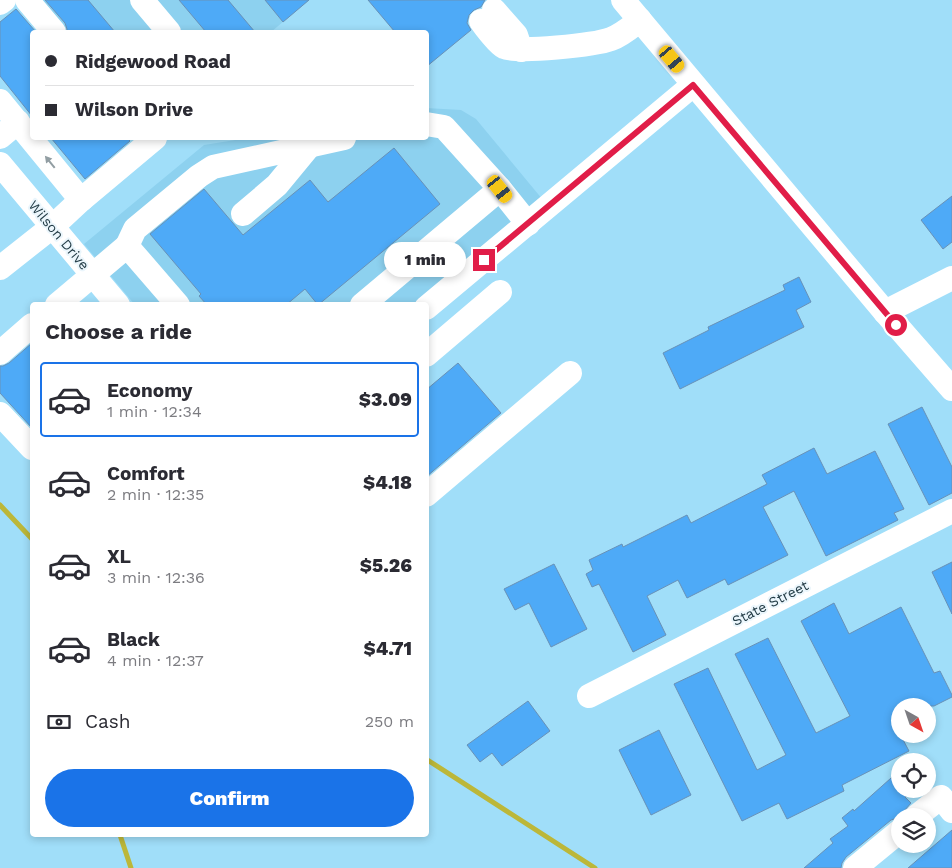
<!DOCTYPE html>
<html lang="en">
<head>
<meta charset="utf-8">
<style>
	body { margin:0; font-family:"Work Sans",sans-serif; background:#f2f2f3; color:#2b2b33; height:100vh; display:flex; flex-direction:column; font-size:19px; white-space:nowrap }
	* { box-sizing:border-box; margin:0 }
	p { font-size:16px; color:#7c7c81 }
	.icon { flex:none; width:28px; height:28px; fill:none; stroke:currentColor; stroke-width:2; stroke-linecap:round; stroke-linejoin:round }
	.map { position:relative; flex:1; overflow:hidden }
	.sheet { position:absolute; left:30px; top:302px; width:399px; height:535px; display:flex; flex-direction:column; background:#fff; border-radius:5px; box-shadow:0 2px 8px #0003 }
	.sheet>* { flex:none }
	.banner { position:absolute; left:30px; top:30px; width:399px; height:110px; border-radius:5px; box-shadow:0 2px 8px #0003; display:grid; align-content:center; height:110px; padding:0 15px; background:#fff }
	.needle { width:32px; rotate:140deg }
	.buttons { position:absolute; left:891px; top:698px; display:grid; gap:10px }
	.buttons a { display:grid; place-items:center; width:45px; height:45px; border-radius:50%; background:#fff; box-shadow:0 2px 8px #0003; font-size:25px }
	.end { position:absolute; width:22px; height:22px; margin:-11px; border:6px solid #e11d48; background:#fff; box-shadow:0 0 0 2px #fff }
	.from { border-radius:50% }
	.bubble { position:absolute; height:35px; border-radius:18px; background:#fff; box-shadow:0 2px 8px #0003; font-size:16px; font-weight:800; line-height:35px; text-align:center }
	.car { position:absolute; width:15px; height:30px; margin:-15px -8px; border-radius:6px; box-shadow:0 0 4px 1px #0007; background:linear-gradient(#f5c518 24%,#345 0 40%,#f5c518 0 76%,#345 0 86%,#f5c518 0) }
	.banner b { display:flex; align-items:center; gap:18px; height:48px; font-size:19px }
	.banner b+b { border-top:1px solid #e1e1e2 }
	.banner i { width:12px; height:12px; background:#2b2b33 }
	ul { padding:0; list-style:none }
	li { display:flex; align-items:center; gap:15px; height:75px; margin:0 10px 8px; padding:0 5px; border:2px solid transparent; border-radius:5px }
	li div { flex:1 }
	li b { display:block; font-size:19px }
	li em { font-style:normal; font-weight:800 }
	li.selected { border-color:#1a73e8 }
	li>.icon { width:45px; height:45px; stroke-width:1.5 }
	h2 { padding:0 15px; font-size:22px; line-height:60px }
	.pay { display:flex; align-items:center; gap:12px; height:55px; padding:0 15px; font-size:19px }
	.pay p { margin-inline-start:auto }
	.button { display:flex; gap:10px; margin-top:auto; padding:10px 15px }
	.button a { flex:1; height:58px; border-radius:30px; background:#1a73e8; color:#fff; font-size:20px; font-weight:800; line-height:58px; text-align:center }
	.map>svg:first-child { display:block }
	.built { fill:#8dd1ef }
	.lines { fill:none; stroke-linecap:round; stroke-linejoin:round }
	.stream { stroke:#bcb739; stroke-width:5 }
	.building { fill:#4eaaf7; stroke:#6891b7 }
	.minor { stroke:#fff; stroke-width:24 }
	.oneway { fill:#929ea3 }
	.route { stroke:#e11d48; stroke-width:6 }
	.labels { text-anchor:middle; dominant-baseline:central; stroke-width:4; stroke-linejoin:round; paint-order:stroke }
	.street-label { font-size:14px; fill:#243d47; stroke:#ebf6fc }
</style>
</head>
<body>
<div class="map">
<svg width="952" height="868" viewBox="0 0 952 868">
	<rect width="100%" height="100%" fill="#a0def9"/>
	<!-- built -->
	<g class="built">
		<path d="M 41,0 L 309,0 L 271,32 L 67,32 Z"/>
		<path d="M 426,108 L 461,110 L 476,119 L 543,200 L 416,305 L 135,305 L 84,244 L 204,145 L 248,138 L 426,138 Z"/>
	</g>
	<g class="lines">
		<!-- stream -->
		<g class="stream">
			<path d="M 0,505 L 32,539"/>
			<path d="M 426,759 L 595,868"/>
			<path d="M 120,835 L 131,868"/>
		</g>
	</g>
	<!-- building -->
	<g class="building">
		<path d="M 45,0 L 88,0 L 115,32 L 67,32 L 67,29 L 65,23 Z"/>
		<path d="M 179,0 L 228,0 L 255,32 L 206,32 Z"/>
		<path d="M 265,0 L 309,0 L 283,22 Z"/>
		<path d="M 368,0 L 485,0 L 481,7 L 474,10 L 469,15 L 467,23 L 471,30 L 426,67 L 426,32 L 395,32 Z"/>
		<path d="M 16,9 L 36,32 L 32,32 L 32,116 L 0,76 L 0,22 Z"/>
		<path d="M 51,138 L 127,138 L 130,141 L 85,179 Z"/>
		<path d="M 394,148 L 440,204 L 318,305 L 305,289 L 286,305 L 207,305 L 199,296 L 201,294 L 150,234 L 204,189 L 243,235 L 310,180 L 328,202 Z"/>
		<path d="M 952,196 L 952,242 L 943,249 L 921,220 Z"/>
		<path d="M 799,277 L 811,302 L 796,310 L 804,327 L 680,389 L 663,353 L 709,330 L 708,327 L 785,290 L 783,285 Z"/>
		<path d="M 32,343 L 32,428 L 0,393 L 0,366 L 3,366 L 9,363 Z"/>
		<path d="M 458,363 L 501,413 L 426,477 L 426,390 Z"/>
		<path d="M 922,407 L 952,467 L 952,493 L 929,505 L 888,424 Z"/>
		<path d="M 814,448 L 827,474 L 875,451 L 904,509 L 894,513 L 898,520 L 826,556 L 794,491 L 763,507 L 788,555 L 728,585 L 725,579 L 687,598 L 678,580 L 647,596 L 666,635 L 633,652 L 599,584 L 592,587 L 586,574 L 593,570 L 589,560 L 622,544 L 623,547 L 687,515 L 691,523 L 767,484 L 762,475 Z"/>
		<path d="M 952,562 L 952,614 L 932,572 Z"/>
		<path d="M 554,564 L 587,629 L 551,647 L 529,603 L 515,610 L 504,589 Z"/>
		<path d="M 834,603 L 849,634 L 901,607 L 934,673 L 940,671 L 952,695 L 952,697 L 934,706 L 900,706 L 900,734 L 909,751 L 842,785 L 844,791 L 787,819 L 779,803 L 742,821 L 674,684 L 708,668 L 757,770 L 786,755 L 735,654 L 768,638 L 816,733 L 850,716 L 801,621 Z"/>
		<path d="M 528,701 L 550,731 L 502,766 L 492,753 L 480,762 L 467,745 Z"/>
		<path d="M 659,730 L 691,795 L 651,815 L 619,750 Z"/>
		<path d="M 900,770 L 900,789 L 917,789 L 905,797 L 911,803 L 904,811 L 897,818 L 891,820 L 846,857 L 842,863 L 841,868 L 804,868 L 833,843 L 830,839 L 848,826 L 842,818 L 853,809 L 854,811 Z"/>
		<path d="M 952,830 L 952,868 L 908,868 Z"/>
	</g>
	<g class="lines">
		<!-- minor -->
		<g class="minor">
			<path d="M 27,0 L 54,32"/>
			<path d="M 142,0 L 169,32"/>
			<path d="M 623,0 L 885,312 L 952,389"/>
			<path d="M 0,3 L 4,0"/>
			<path d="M 494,10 L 516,35 L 521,50"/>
			<path d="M 481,21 C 485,27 499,45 504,47 C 518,53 595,45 611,39 C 622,35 631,27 640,20"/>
			<path d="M 0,101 L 81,200"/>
			<path d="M 426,124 L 444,127 L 500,189"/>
			<path d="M 0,137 L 18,122"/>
			<path d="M 0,164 L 118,305"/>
			<path d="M 243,214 L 277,185 L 310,145"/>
			<path d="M 127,246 L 135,229 L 199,176 L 213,167 L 344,138"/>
			<path d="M 0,268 L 52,227 L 81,200 L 155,138"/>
			<path d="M 57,305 L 127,246 L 178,305"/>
			<path d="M 362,305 L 500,189 L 528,224"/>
			<path d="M 426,308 L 693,85"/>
			<path d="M 885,312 L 952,278"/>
			<path d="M 0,353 L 32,325"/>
			<path d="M 426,355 L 500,292"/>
			<path d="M 0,414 L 32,448"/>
			<path d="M 426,495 L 570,373"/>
			<path d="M 589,696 L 952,511"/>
			<path d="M 917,816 L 941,797 L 952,811"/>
			<path d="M 855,868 L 900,831"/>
		</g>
	</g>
	<!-- one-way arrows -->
	<defs><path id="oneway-solid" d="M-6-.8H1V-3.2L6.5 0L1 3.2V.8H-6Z" transform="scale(1.25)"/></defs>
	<use class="oneway" href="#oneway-solid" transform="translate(50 162) rotate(-129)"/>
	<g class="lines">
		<!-- route -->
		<path class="route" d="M 484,260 L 693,85 L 896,325"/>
	</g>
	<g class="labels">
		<!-- street labels -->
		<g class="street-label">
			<text transform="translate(59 235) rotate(50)">Wilson Drive</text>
			<text transform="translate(770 603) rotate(-27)">State Street</text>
		</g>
	</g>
</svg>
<div class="buttons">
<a><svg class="needle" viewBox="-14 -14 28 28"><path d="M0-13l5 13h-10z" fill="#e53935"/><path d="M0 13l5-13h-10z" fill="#7c7c81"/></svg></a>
<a><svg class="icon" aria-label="locate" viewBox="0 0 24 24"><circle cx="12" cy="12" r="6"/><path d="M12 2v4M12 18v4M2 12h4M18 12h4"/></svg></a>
<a><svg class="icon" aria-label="layers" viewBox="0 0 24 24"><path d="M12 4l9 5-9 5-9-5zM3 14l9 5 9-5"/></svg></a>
</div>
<i class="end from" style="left:896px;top:325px"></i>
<i class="end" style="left:484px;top:260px"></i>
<div class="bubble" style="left:384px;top:242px;width:82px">1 min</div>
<i class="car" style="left:672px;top:59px;rotate:140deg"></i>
<i class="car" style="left:500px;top:189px;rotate:141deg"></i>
<div class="banner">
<b><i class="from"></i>Ridgewood Road</b>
<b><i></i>Wilson Drive</b>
</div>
<section class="sheet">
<h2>Choose a ride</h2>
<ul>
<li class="selected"><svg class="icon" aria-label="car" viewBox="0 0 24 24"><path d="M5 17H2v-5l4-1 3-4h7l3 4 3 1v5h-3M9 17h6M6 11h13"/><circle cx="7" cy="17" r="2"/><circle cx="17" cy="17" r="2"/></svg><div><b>Economy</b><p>1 min · 12:34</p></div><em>$3.09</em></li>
<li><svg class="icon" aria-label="car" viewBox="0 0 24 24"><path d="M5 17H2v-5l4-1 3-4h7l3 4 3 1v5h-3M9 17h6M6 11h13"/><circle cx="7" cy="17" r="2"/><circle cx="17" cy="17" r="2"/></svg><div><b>Comfort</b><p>2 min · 12:35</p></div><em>$4.18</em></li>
<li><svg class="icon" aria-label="car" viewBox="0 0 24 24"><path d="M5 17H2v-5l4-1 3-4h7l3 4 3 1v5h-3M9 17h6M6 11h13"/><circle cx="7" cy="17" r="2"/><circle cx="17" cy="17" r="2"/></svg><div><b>XL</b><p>3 min · 12:36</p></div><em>$5.26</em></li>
<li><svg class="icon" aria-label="car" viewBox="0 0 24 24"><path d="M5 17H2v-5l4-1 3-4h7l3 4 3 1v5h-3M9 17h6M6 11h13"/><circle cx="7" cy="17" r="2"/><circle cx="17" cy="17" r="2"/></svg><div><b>Black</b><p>4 min · 12:37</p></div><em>$4.71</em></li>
</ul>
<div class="pay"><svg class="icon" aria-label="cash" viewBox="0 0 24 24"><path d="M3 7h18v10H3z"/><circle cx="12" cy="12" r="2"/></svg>Cash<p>250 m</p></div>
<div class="button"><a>Confirm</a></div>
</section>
</div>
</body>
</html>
